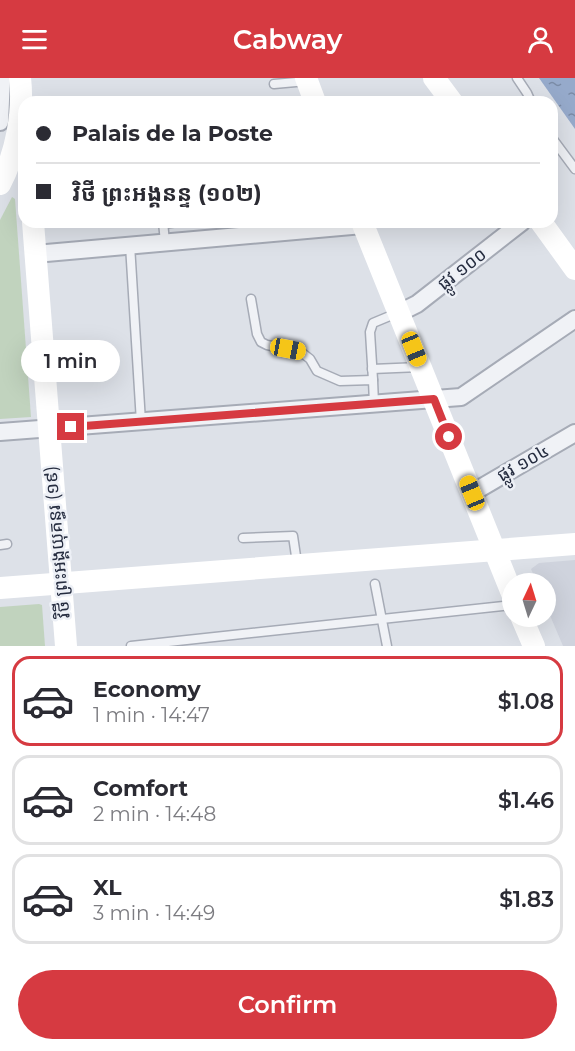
<!DOCTYPE html>
<html lang="en">
<head>
<meta charset="utf-8">
<style>
	body { margin:0; font-family:Montserrat,"Noto Sans Khmer",sans-serif; background:#f7f7f7; color:#2b2b33; height:100vh; display:flex; flex-direction:column; font-size:22px; white-space:nowrap }
	* { box-sizing:border-box; margin:0 }
	p { font-size:20px; color:#7c7c81 }
	.icon { flex:none; width:33px; height:33px; fill:none; stroke:currentColor; stroke-width:2; stroke-linecap:round; stroke-linejoin:round }
	.map { position:relative; height:568px; overflow:hidden }
	.panel { display:flex; flex-direction:column; background:#fff; flex:1 }
	.panel>* { flex:none }
	.top-card { position:absolute; left:18px; top:18px; width:540px; height:132px; border-radius:18px; box-shadow:0 6px 24px #0002; display:grid; align-content:center; height:132px; padding:0 18px; background:#fff }
	.needle { width:39px; rotate:4deg }
	.fabs { position:absolute; left:502px; top:495px; display:grid; gap:12px }
	.fabs a { display:grid; place-items:center; width:54px; height:54px; border-radius:50%; background:#fff; box-shadow:0 6px 24px #0002; font-size:30px }
	.end { position:absolute; width:27px; height:27px; margin:-14px; border:8px solid #d63a41; background:#fff; box-shadow:0 0 0 3px #fff }
	.from { border-radius:50% }
	.bubble { position:absolute; height:42px; border-radius:21px; background:#fff; box-shadow:0 6px 24px #0002; font-size:20px; font-weight:600; line-height:42px; text-align:center }
	.car { position:absolute; width:18px; height:36px; margin:-18px -9px; border-radius:8px; box-shadow:0 0 4px 2px #0007; background:linear-gradient(#f5c518 24%,#345 0 40%,#f5c518 0 76%,#345 0 86%,#f5c518 0) }
	.top-card b { display:flex; align-items:center; gap:21px; height:57px; font-size:22px }
	.top-card b+b { border-top:2px solid #e1e1e2 }
	.top-card i { width:15px; height:15px; background:#2b2b33 }
	ul { padding:10px 0 0; list-style:none }
	li { display:flex; align-items:center; gap:18px; height:90px; margin:0 12px 9px; padding:0 6px; border:3px solid #e1e1e2; border-radius:18px }
	li div { flex:1 }
	li b { display:block; font-size:22px }
	li em { font-style:normal; font-weight:600 }
	li.current { border-color:#d63a41 }
	li>.icon { width:54px; height:54px; stroke-width:1.5 }
	.primary-button { display:flex; gap:12px; margin-top:auto; padding:12px 18px }
	.primary-button a { flex:1; height:69px; border-radius:36px; background:#d63a41; color:#fff; font-size:24px; font-weight:600; line-height:69px; text-align:center }
	header { display:flex; justify-content:space-between; align-items:center; height:78px; padding:0 18px; background:#d63a41; color:#fff; font-size:27px; font-weight:600 }
	.map>svg:first-child { display:block }
	.built { fill:#cfd3dd }
	.park { fill:#c1d3be }
	.water { fill:url(#water-ripples) }
	.lines { fill:none; stroke-linecap:round; stroke-linejoin:round }
	.lane-casing { stroke:#a6abb6; stroke-width:11 }
	.street-casing { stroke:#a6abb6; stroke-width:20 }
	.lane { stroke:#f0f2f6; stroke-width:8 }
	.street { stroke:#f0f2f6; stroke-width:16 }
	.secondary { stroke:#fff; stroke-width:22 }
	.route { stroke:#d63a41; stroke-width:8 }
	.labels { text-anchor:middle; dominant-baseline:central; stroke-width:5; stroke-linejoin:round; paint-order:stroke }
	.street-label { font-size:18px; fill:#262d40; stroke:#edf0f6 }
</style>
</head>
<body>
<header><svg class="icon" aria-label="menu" viewBox="0 0 24 24"><path d="M4 6h16M4 12h16M4 18h16"/></svg>Cabway<svg class="icon" aria-label="person" viewBox="0 0 24 24"><circle cx="12" cy="8" r="4"/><path d="M4 21q1-7 8-7t8 7"/></svg></header>
<div class="map">
<svg width="575" height="568" viewBox="0 0 575 568">
	<defs>
		<pattern id="water-ripples" width="26" height="14" patternUnits="userSpaceOnUse" patternTransform="scale(1.5)"><rect width="26" height="14" fill="#96aacb"/><path d="M2 4q2-2 4 0t4 0M15 11q2-2 4 0t4 0" fill="none" stroke="#7a8ba6"/></pattern>
	</defs>
	<rect width="100%" height="100%" fill="#dde1e8"/>
	<!-- built -->
	<path class="built" d="M 575,482 L 575,568 L 563,568 L 546,528 L 546,506 L 537,505 L 531,491 L 539,485 Z"/>
	<!-- park -->
	<g class="park">
		<path d="M 12,119 L 15,121 L 31,339 L 0,341 L 0,142 Z"/>
		<path d="M 39,526 L 42,527 L 45,568 L 0,568 L 0,529 Z"/>
	</g>
	<!-- water -->
	<path class="water" d="M 539,0 L 575,0 L 575,51 Z"/>
	<g class="lines">
		<defs>
			<g id="lane">
				<path d="M 517,0 L 527,15 L 531,24"/>
				<path d="M 274,6 L 307,3"/>
				<path d="M 552,60 L 575,91"/>
				<path d="M 163,144 L 165,164"/>
				<path d="M 164,146 L 177,144"/>
				<path d="M 130,167 L 141,344"/>
				<path d="M 251,221 L 257,256 L 261,264 L 267,267 L 301,274 L 310,281 L 317,293 L 340,303 L 373,302 L 374,326"/>
				<path d="M 372,291 L 420,289"/>
				<path d="M 373,302 L 370,254 L 373,245 L 397,235"/>
				<path d="M 243,460 L 293,458 L 297,485"/>
				<path d="M 0,467 L 7,466"/>
				<path d="M 375,506 L 387,568"/>
				<path d="M 131,568 L 513,527"/>
			</g>
			<g id="street">
				<path d="M 0,44 L 2,0"/>
				<path d="M 35,176 L 363,147 L 368,144"/>
				<path d="M 399,235 L 417,226 L 522,144"/>
				<path d="M 0,354 L 461,319 L 575,241"/>
				<path d="M 472,415 L 575,355"/>
			</g>
		</defs>
		<!-- lane casing -->
		<use href="#lane" class="lane-casing"/>
		<!-- street casing -->
		<use href="#street" class="street-casing"/>
		<!-- lane -->
		<use href="#lane" class="lane"/>
		<!-- street -->
		<use href="#street" class="street"/>
		<!-- secondary -->
		<g class="secondary">
			<path d="M 306,0 L 315,24"/>
			<path d="M 434,0 L 452,24"/>
			<path d="M 0,106 C 16,76 24,34 20,0"/>
			<path d="M 33,144 L 66,568"/>
			<path d="M 362,144 L 513,518"/>
			<path d="M 541,144 L 575,191"/>
			<path d="M 0,510 L 575,466"/>
			<path d="M 521,538 L 534,568"/>
		</g>
	</g>
	<g class="lines">
		<!-- route -->
		<path class="route" d="M 71,349 L 434,321 L 449,359"/>
	</g>
	<g class="labels">
		<!-- street labels -->
		<g class="street-label">
			<text transform="translate(462 191) rotate(-38)">ផ្លូវ ១០០</text>
			<text transform="translate(523 385) rotate(-30)">ផ្លូវ ១០៤</text>
			<text transform="translate(57 464) rotate(-95)">វិថី ព្រះអង្គយុគន្ធរ (១៩)</text>
		</g>
	</g>
</svg>
<div class="fabs">
<a><svg class="needle" viewBox="-14 -14 28 28"><path d="M0-13l5 13h-10z" fill="#e53935"/><path d="M0 13l5-13h-10z" fill="#7c7c81"/></svg></a>
</div>
<i class="end from" style="left:449px;top:359px"></i>
<i class="end" style="left:71px;top:349px"></i>
<div class="bubble" style="left:21px;top:262px;width:99px">1 min</div>
<i class="car" style="left:288px;top:271px;rotate:101deg"></i>
<i class="car" style="left:414px;top:271px;rotate:158deg"></i>
<i class="car" style="left:472px;top:415px;rotate:338deg"></i>
<div class="top-card">
<b><i class="from"></i>Palais de la Poste</b>
<b><i></i>វិថី ព្រះអង្គនន្ទ (១០២)</b>
</div>
</div>
<section class="panel">
<ul>
<li class="current"><svg class="icon" aria-label="car" viewBox="0 0 24 24"><path d="M5 17H2v-5l4-1 3-4h7l3 4 3 1v5h-3M9 17h6M6 11h13"/><circle cx="7" cy="17" r="2"/><circle cx="17" cy="17" r="2"/></svg><div><b>Economy</b><p>1 min · 14:47</p></div><em>$1.08</em></li>
<li><svg class="icon" aria-label="car" viewBox="0 0 24 24"><path d="M5 17H2v-5l4-1 3-4h7l3 4 3 1v5h-3M9 17h6M6 11h13"/><circle cx="7" cy="17" r="2"/><circle cx="17" cy="17" r="2"/></svg><div><b>Comfort</b><p>2 min · 14:48</p></div><em>$1.46</em></li>
<li><svg class="icon" aria-label="car" viewBox="0 0 24 24"><path d="M5 17H2v-5l4-1 3-4h7l3 4 3 1v5h-3M9 17h6M6 11h13"/><circle cx="7" cy="17" r="2"/><circle cx="17" cy="17" r="2"/></svg><div><b>XL</b><p>3 min · 14:49</p></div><em>$1.83</em></li>
</ul>
<div class="primary-button"><a>Confirm</a></div>
</section>
</body>
</html>
